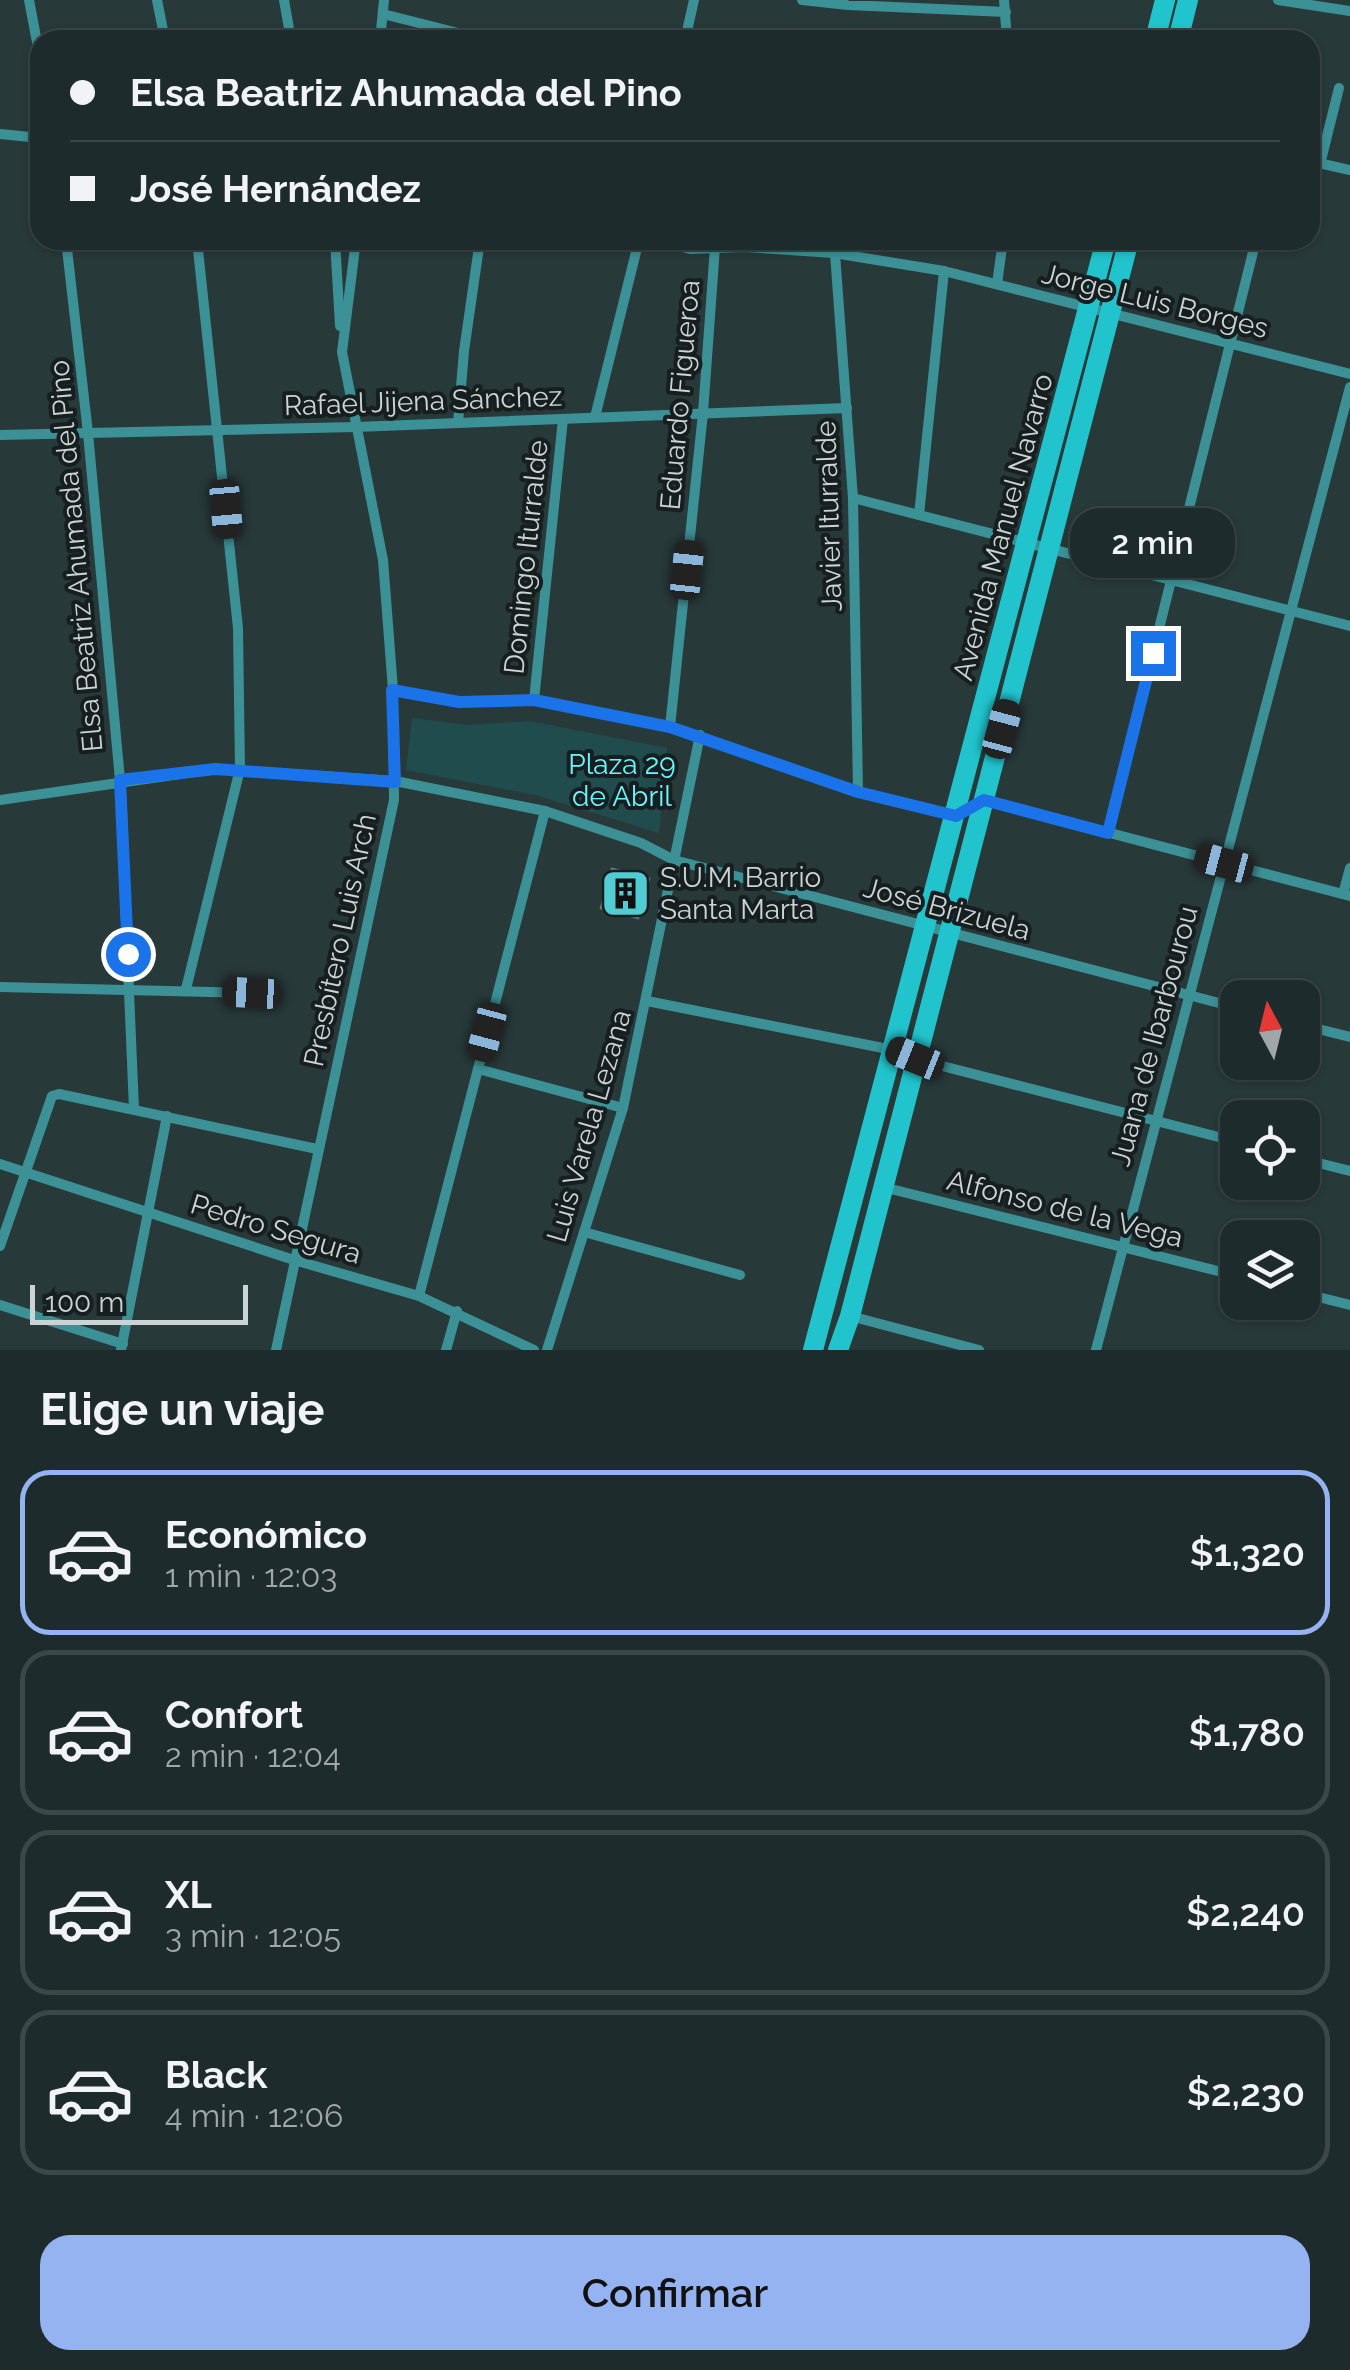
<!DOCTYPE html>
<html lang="es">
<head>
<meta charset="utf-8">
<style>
	body { margin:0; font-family:Raleway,sans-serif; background:#2b3738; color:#f1f3f6; height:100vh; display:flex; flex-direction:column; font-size:38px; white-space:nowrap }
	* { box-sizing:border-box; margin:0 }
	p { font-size:32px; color:#a1a7a9 }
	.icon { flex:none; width:55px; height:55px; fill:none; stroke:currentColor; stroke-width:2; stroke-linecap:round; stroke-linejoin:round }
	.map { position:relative; height:1350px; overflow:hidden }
	.side { display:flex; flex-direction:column; background:#1e2b2c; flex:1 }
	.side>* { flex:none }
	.top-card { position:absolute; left:30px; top:30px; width:1290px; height:220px; border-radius:30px; box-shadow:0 2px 8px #0004,0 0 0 2px #3c4748; display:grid; align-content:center; height:220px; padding:0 40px; background:#1e2b2c }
	.needle { width:65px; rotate:353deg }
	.controls { position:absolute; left:1220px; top:980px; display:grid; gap:20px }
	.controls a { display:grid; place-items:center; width:100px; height:100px; border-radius:20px; background:#1e2b2c; box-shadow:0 2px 8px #0004,0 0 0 2px #3c4748; font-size:50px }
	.scale { position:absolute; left:30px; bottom:25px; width:218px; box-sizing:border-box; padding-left:10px; border:5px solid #cad4d5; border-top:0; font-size:28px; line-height:35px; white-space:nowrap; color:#cad4d5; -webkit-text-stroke:8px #171e1f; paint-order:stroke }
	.end { position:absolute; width:45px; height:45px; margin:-22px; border:12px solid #1a73e8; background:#fff; box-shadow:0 0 0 5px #fff }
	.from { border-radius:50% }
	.bubble { position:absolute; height:70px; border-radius:30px; background:#1e2b2c; box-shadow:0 2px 8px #0004,0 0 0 2px #3c4748; font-size:32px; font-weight:600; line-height:70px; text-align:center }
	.car { position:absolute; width:30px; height:60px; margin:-30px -15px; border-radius:12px; box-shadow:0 0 8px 2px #0007; background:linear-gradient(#222 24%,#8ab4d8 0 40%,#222 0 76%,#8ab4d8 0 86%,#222 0) }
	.top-card b { display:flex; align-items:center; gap:35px; height:95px; font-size:38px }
	.top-card b+b { border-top:2px solid #3c4748 }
	.top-card i { width:25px; height:25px; background:#f1f3f6 }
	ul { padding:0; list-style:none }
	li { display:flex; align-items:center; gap:30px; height:165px; margin:0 20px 15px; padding:0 20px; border:5px solid #3c4748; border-radius:30px }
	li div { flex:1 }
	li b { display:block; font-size:38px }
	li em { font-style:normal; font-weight:600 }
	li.current { border-color:#95b2f1 }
	li>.icon { width:90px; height:90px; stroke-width:1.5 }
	h2 { padding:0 40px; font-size:45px; line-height:120px }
	.cta { display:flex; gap:20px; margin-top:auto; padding:20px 40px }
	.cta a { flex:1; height:115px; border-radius:30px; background:#95b2f1; color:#111; font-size:40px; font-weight:600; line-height:115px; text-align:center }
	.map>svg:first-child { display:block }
	.green { fill:#214c4e }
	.building { fill:#4e6061; stroke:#697c7d; stroke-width:2.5 }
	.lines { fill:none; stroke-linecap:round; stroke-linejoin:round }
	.street { stroke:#3c9196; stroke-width:10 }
	.secondary { stroke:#21c4cd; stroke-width:20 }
	.route { stroke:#1a73e8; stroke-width:12 }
	.labels { text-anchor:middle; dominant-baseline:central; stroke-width:8; stroke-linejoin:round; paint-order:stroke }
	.street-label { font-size:28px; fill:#cad4d5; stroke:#171e1f }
	.park-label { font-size:28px; fill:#6af4fd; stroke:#171e1f }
	.poi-label { font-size:28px; fill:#cad4d5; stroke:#171e1f; text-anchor:start }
</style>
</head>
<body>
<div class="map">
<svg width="1350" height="1350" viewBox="0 0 1350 1350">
	<rect width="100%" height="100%" fill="#28393a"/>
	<!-- green -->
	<path class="green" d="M 412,718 L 468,725 L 530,721 L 667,748 L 659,833 L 535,795 L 406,770 Z"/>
	<!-- building -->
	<path class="building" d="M 612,869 L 649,879 L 638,918 L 601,908 Z"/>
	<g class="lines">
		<!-- street -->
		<g class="street">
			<path d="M 29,0 L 40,58"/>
			<path d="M 157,0 L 165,40"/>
			<path d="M 284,0 L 291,40"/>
			<path d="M 802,0 L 848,5 L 1006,12"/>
			<path d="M 1004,0 L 1007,40"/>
			<path d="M 1278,0 L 1350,11"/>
			<path d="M 383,14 L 486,40"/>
			<path d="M 380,40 L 384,0"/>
			<path d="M 685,40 L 694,0"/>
			<path d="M 0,134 L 40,138"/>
			<path d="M 1310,161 L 1350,170"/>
			<path d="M 1320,164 L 1339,88"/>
			<path d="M 66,240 L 88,433 L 120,780 L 134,1109"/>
			<path d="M 335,240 L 340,326"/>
			<path d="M 653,240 L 690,249 L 744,247 L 834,253 L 944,271 L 1350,374"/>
			<path d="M 834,240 L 853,498 L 858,792"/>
			<path d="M 997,284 L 1003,240"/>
			<path d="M 595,417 L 639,240"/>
			<path d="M 458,423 L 464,351 L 480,240"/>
			<path d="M 0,435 L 356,427 L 847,408"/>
			<path d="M 853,498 L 1350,626"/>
			<path d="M 919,515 L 944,271"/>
			<path d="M 393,690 L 459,702 L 534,700 L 670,727 L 858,792 L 956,816 L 984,800 L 1350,896"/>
			<path d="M 534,700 L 563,419"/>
			<path d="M 670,727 L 703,413 L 715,247"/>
			<path d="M 0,800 L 215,769 L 395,781 L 545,811 L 641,843 L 674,860 L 1238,1008"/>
			<path d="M 1108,833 L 1256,240"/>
			<path d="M 1343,894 L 1350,868"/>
			<path d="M 0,987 L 252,993"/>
			<path d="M 186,989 L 240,769 L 238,628 L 197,240"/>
			<path d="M 647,1001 L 893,1050 L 915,1059 L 1238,1142"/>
			<path d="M 1302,1025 L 1350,1037"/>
			<path d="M 478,1069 L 623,1108"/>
			<path d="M 1302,1159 L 1350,1171"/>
			<path d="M 0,1164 L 294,1260 L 419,1296 L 534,1350"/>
			<path d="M 883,1187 L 1238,1276"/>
			<path d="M 584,1232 L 740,1275"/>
			<path d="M 0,1246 L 52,1096 L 59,1094 L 317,1149"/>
			<path d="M 1302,1293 L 1350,1305"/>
			<path d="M 419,1296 L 545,811"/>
			<path d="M 0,1305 L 123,1344"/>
			<path d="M 850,1316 L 979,1350"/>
			<path d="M 121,1350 L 167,1116"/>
			<path d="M 276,1350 L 394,800 L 393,690 L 383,560 L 342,352 L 356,240"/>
			<path d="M 446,1350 L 457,1311"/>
			<path d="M 547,1350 L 623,1108 L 700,735"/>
			<path d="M 1096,1350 L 1350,387"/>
		</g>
		<!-- secondary -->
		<g class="secondary">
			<path d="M 1155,40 L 1165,0"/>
			<path d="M 1178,40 L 1188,0"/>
			<path d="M 813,1350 L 1106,240"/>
			<path d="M 838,1350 L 850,1316 L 1129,240"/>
		</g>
	</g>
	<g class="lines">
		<!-- route -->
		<path class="route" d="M 128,954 L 120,780 L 215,769 L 395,782 L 392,690 L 459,702 L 534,700 L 670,727 L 858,792 L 956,816 L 984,800 L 1108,833 L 1153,653"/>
	</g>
	<!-- icons -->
	<defs>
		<symbol id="building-square" viewBox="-11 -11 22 22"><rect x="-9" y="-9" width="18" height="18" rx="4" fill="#51ccd3" stroke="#171e1f"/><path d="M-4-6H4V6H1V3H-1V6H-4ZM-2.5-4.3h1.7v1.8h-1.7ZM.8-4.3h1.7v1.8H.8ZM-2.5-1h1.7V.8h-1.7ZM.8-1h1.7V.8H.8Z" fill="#111"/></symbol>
	</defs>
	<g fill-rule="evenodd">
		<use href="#building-square" x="598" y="866" width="55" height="55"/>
	</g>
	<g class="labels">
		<!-- street labels -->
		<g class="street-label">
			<text transform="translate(1155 301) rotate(14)">Jorge Luis Borges</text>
			<text transform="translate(680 395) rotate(-85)">Eduardo Figueroa</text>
			<text transform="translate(423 401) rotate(-2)">Rafael Jijena Sánchez</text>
			<text transform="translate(829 516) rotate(-92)">Javier Iturralde</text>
			<text transform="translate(1003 527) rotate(-75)">Avenida Manuel Navarro</text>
			<text transform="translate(76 556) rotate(-95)">Elsa Beatriz Ahumada del Pino</text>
			<text transform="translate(526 557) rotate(-84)">Domingo Iturralde</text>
			<text transform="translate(947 909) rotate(15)">José Brizuela</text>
			<text transform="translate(340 940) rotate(-78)">Presbítero Luis Arch</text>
			<text transform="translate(1154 1036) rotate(-75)">Juana de Ibarbourou</text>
			<text transform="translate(589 1126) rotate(-74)">Luis Varela Lezana</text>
			<text transform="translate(1065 1209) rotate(14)">Alfonso de la Vega</text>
			<text transform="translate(276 1229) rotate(17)">Pedro Segura</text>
		</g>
		<!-- park labels -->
		<g class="park-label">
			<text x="622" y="764">Plaza 29<tspan x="622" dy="32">de Abril</tspan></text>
		</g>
		<!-- poi labels -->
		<g class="poi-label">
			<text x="660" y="877">S.U.M. Barrio<tspan x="660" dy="32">Santa Marta</tspan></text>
		</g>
	</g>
</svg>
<div class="controls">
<a><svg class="needle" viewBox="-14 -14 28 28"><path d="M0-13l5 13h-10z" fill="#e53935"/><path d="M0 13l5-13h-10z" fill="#a1a7a9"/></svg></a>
<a><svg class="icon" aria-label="locate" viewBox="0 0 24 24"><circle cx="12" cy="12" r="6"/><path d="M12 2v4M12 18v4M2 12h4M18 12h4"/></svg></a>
<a><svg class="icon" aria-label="layers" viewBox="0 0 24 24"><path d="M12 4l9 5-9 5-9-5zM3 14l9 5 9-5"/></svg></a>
</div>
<div class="scale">100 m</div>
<i class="end from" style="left:128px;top:954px"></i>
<i class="end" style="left:1153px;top:653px"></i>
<div class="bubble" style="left:1070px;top:508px;width:165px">2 min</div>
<i class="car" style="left:226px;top:509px;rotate:175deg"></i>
<i class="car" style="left:687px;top:570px;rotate:6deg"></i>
<i class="car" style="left:1002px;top:729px;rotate:15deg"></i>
<i class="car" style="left:1224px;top:863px;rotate:285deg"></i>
<i class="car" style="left:252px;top:993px;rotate:273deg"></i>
<i class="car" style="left:487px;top:1032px;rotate:195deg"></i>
<i class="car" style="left:915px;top:1058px;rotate:292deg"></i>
<div class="top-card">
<b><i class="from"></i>Elsa Beatriz Ahumada del Pino</b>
<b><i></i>José Hernández</b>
</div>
</div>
<section class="side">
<h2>Elige un viaje</h2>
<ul>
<li class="current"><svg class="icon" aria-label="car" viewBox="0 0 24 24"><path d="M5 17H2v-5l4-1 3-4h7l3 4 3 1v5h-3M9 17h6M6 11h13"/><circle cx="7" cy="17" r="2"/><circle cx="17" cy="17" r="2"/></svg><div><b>Económico</b><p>1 min · 12:03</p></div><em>$1,320</em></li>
<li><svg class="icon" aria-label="car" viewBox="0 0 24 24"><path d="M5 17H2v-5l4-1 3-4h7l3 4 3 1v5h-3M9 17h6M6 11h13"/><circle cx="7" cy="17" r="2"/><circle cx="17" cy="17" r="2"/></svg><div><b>Confort</b><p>2 min · 12:04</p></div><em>$1,780</em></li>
<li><svg class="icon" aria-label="car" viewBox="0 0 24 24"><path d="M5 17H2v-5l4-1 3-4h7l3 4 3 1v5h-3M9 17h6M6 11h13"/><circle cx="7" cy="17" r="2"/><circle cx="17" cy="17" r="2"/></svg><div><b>XL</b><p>3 min · 12:05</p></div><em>$2,240</em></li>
<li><svg class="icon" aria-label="car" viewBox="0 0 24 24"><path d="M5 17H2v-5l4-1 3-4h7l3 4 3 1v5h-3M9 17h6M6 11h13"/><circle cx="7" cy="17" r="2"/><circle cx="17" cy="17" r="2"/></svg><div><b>Black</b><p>4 min · 12:06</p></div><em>$2,230</em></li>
</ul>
<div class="cta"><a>Confirmar</a></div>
</section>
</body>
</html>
